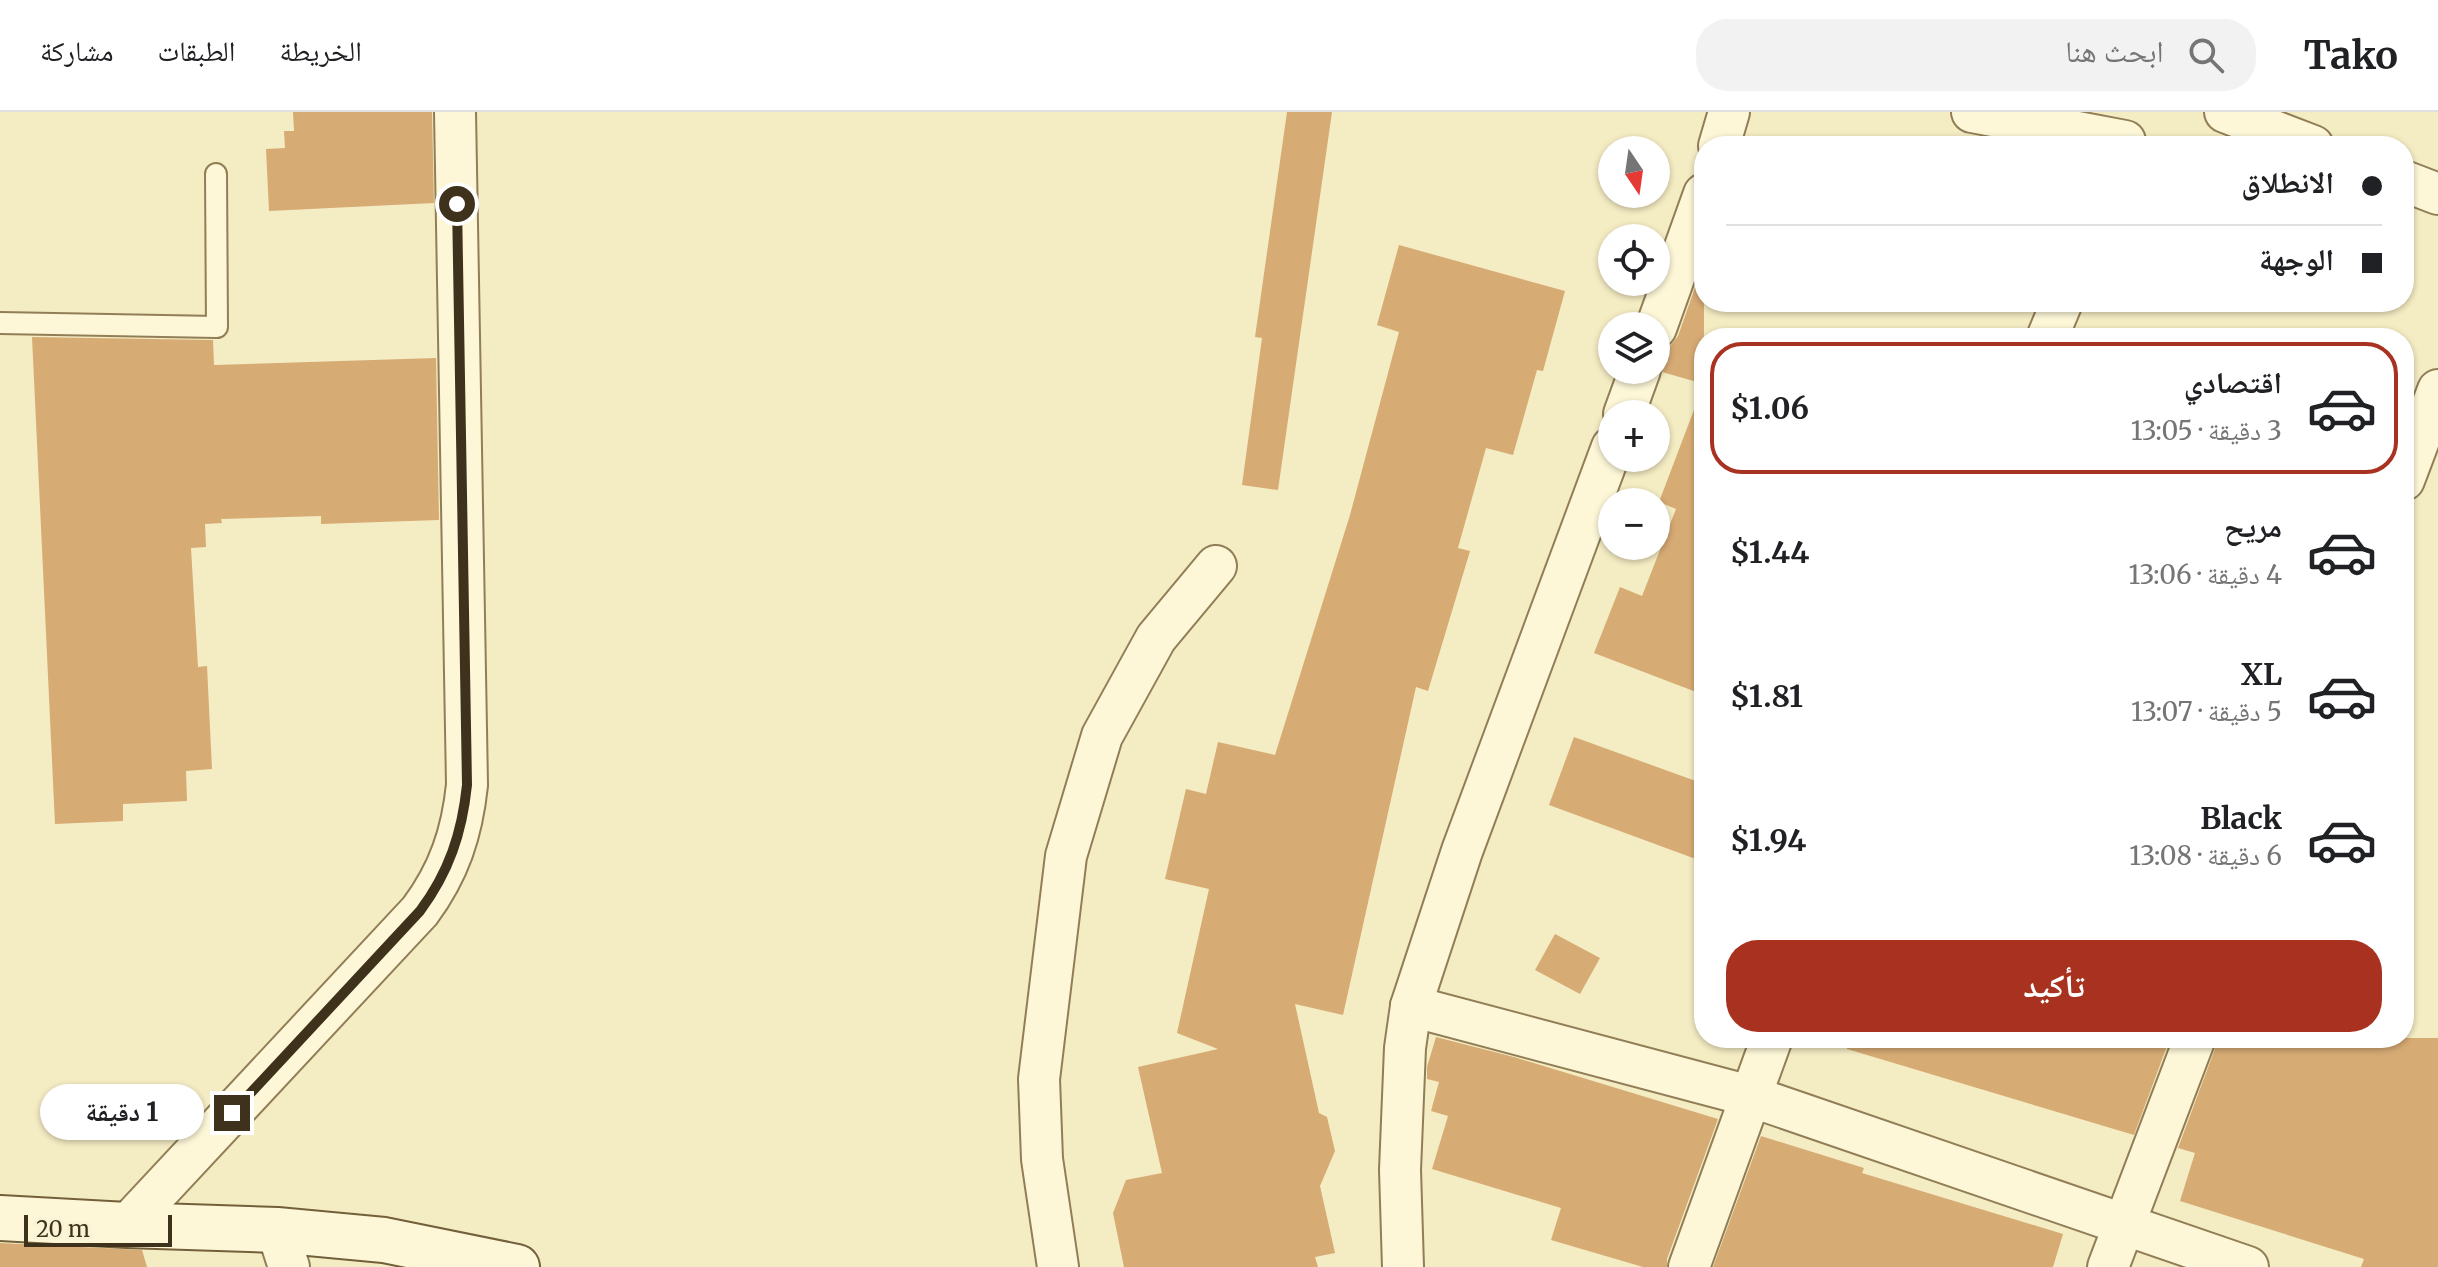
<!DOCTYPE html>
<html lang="ar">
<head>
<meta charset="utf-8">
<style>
	body { margin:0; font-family:Merriweather,"Noto Naskh Arabic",serif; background:#f2f2f2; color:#202124; direction:rtl; height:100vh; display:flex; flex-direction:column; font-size:30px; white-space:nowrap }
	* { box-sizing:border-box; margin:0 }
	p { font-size:26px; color:#757577 }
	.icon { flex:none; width:44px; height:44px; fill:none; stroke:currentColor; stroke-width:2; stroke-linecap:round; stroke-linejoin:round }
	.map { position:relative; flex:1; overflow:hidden; direction:ltr }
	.details { position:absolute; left:1694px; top:216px; width:720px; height:720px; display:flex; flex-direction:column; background:#fff; border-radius:32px; box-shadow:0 2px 6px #0004; direction:rtl }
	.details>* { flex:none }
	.guide { position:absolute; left:1694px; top:24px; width:720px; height:176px; border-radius:32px; box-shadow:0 2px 6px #0004; direction:rtl; display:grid; align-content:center; height:176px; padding:0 32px; background:#fff }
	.needle { width:52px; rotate:167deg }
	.controls { position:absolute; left:1598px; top:24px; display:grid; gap:16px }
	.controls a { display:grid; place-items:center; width:72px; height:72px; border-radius:50%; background:#fff; box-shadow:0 2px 6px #0004; font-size:40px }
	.scale { position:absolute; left:24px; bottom:20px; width:148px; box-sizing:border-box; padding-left:8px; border:4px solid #3f321d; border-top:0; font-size:22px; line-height:28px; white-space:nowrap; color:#3f321d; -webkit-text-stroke:6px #faf4d4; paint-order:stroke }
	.end { position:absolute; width:36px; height:36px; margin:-18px; border:10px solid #3f321d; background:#fff; box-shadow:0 0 0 4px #fff }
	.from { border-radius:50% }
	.bubble { position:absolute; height:56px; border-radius:28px; background:#fff; box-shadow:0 2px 6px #0004; font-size:26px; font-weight:700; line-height:56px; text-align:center; direction:rtl }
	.guide b { display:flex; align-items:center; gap:28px; height:76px; font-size:30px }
	.guide b+b { border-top:2px solid #e0e0e0 }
	.guide i { width:20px; height:20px; background:#202124 }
	ul { padding:14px 0 0; list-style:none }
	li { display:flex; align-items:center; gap:24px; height:132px; margin:0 16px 12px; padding:0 16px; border:4px solid transparent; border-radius:32px }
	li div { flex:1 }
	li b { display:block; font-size:30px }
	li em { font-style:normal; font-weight:700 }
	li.current { border-color:#a8321f }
	li>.icon { width:72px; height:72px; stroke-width:1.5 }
	.action { display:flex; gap:16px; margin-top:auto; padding:16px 32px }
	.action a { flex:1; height:92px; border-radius:32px; background:#a8321f; color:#fff; font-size:32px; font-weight:700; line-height:92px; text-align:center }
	header { display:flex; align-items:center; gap:48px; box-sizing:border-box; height:112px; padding:0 40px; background:#fff; border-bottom:2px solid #e0e0e0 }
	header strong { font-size:38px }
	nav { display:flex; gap:44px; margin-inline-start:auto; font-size:28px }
	.search { width:560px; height:72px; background:#f2f2f2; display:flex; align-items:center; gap:20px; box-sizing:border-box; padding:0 28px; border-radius:32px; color:#757577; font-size:30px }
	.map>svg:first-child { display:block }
	.building { fill:#d7ab74 }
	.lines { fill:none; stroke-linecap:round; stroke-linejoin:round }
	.lane-casing { stroke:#917e57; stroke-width:24 }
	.street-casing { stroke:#917e57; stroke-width:44 }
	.secondary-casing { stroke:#735f3a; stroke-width:48 }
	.lane { stroke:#fdf7d8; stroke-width:20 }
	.street { stroke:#fdf7d8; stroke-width:40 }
	.secondary { stroke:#fdf7d8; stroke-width:44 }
	.route { stroke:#3f321d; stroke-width:10 }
</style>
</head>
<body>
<header>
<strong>Tako</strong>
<div class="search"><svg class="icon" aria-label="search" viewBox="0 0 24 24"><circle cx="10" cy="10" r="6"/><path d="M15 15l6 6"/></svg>ابحث هنا</div>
<nav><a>الخريطة</a><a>الطبقات</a><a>مشاركة</a></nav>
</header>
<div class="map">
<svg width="2438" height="1155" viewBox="0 0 2438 1155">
	<rect width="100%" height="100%" fill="#f4ecc3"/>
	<!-- building -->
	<g class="building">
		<path d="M 293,0 L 432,0 L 434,91 L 269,99 L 266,37 L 285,36 L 284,19 L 294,19 Z"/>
		<path d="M 1287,0 L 1332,0 L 1278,378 L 1242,373 L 1262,226 L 1255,225 Z"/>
		<path d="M 1399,133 L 1565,179 L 1543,259 L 1537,258 L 1513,343 L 1486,336 L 1458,436 L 1470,439 L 1428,579 L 1416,575 L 1343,903 L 1295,892 L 1319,1001 L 1327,1005 L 1335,1039 L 1320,1074 L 1335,1141 L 1315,1145 L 1318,1155 L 1124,1155 L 1113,1101 L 1126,1068 L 1162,1061 L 1138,955 L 1218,937 L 1177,921 L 1209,777 L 1165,767 L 1186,677 L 1206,682 L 1218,630 L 1275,643 L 1350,403 L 1399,220 L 1377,213 Z"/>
		<path d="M 1704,150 L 1704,272 L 1662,260 L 1662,253 L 1658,244 L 1659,239 L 1670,234 L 1678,224 Z"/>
		<path d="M 32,225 L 213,228 L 214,253 L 436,246 L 439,408 L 321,412 L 321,404 L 221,407 L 222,411 L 205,412 L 206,435 L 191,436 L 198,555 L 207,554 L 212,657 L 186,659 L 187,689 L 123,692 L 123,709 L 55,712 Z"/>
		<path d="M 1700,282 L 1704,282 L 1704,583 L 1594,541 L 1620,475 L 1642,484 L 1676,397 L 1659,390 Z"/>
		<path d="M 1574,625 L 1704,672 L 1704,750 L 1549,693 Z"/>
		<path d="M 1555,822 L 1600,846 L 1580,882 L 1535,858 Z"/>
		<path d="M 1436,925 L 1514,945 L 1718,1007 L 1667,1147 L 1667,1155 L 1643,1155 L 1551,1128 L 1561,1096 L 1432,1057 L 1448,1004 L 1431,999 L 1439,970 L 1427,967 L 1427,955 Z"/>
		<path d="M 1848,926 L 2170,926 L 2134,1023 L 1847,937 Z"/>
		<path d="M 2217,926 L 2438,926 L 2438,1155 L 2361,1155 L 2364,1147 L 2180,1089 L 2195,1041 L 2178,1036 L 2216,934 Z"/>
		<path d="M 1761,1024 L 1864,1056 L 1862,1061 L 2063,1122 L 2053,1155 L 1713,1155 Z"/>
		<path d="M 0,1131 L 142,1138 L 147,1155 L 0,1155 Z"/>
	</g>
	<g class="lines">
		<defs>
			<path id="lane" d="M 0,211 L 217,215 L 216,62"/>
			<g id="street">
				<path d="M 1972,0 L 2125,29"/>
				<path d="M 2225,0 L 2313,34"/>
				<path d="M 1719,34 L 1729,0"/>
				<path d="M 2404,69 L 2438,82"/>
				<path d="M 1656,216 L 1704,82"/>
				<path d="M 2047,226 L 2062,190"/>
				<path d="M 1624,302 L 1640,258"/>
				<path d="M 2404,368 L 2438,278"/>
				<path d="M 1411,894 L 1750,984 L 2248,1155"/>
				<path d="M 127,1113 L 420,799 C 449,760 462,721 467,673 L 455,0"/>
				<path d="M 277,1118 L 289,1155"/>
				<path d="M 1058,1155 L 1042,1047 L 1039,967 L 1066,744 L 1102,624 L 1156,526 L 1216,454"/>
				<path d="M 1403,1155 L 1400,1058 L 1405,936 L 1411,894 L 1462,739 L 1612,335"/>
				<path d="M 1689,1155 L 1772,926"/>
				<path d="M 2108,1155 L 2195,926"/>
			</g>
			<path id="secondary" d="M 0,1106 L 127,1113 L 277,1118 L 384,1128 L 517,1155"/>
		</defs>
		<!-- lane casing -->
		<use href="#lane" class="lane-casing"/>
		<!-- street casing -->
		<use href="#street" class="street-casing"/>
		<!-- secondary casing -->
		<use href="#secondary" class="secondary-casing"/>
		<!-- lane -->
		<use href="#lane" class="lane"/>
		<!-- street -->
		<use href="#street" class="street"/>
		<!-- secondary -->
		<use href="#secondary" class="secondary"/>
	</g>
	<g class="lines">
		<!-- route -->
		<path class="route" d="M 232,1001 L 420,799 C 449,760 462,721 467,673 L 457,92"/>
	</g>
</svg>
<div class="controls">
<a><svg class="needle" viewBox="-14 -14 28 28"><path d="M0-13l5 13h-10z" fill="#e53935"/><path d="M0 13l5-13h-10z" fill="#757577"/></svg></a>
<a><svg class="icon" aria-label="locate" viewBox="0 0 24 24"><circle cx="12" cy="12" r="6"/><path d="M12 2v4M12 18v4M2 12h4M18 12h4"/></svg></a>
<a><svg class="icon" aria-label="layers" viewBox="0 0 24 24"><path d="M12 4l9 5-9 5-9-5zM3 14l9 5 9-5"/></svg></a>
<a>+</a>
<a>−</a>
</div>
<div class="scale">20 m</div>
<i class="end from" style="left:457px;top:92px"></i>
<i class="end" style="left:232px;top:1001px"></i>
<div class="bubble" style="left:40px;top:972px;width:164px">1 دقيقة</div>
<div class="guide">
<b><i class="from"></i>الانطلاق</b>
<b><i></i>الوجهة</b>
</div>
<section class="details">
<ul>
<li class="current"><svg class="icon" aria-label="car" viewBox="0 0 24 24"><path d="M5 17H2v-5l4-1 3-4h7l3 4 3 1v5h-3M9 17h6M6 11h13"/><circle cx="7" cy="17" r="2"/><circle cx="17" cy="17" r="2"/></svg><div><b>اقتصادي</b><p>3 دقيقة · 13:05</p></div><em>$1.06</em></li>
<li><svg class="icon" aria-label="car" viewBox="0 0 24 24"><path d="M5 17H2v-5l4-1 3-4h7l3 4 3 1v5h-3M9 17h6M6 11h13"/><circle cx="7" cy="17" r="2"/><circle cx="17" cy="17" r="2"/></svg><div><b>مريح</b><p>4 دقيقة · 13:06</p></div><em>$1.44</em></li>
<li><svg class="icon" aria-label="car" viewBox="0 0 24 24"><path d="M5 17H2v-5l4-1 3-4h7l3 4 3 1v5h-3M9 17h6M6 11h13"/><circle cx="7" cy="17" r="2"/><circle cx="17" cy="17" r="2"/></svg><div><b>XL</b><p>5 دقيقة · 13:07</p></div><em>$1.81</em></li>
<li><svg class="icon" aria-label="car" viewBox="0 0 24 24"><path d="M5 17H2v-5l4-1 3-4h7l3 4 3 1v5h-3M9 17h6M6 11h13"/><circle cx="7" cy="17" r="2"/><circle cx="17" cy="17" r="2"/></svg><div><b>Black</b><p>6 دقيقة · 13:08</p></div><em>$1.94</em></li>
</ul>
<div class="action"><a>تأكيد</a></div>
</section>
</div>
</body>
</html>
